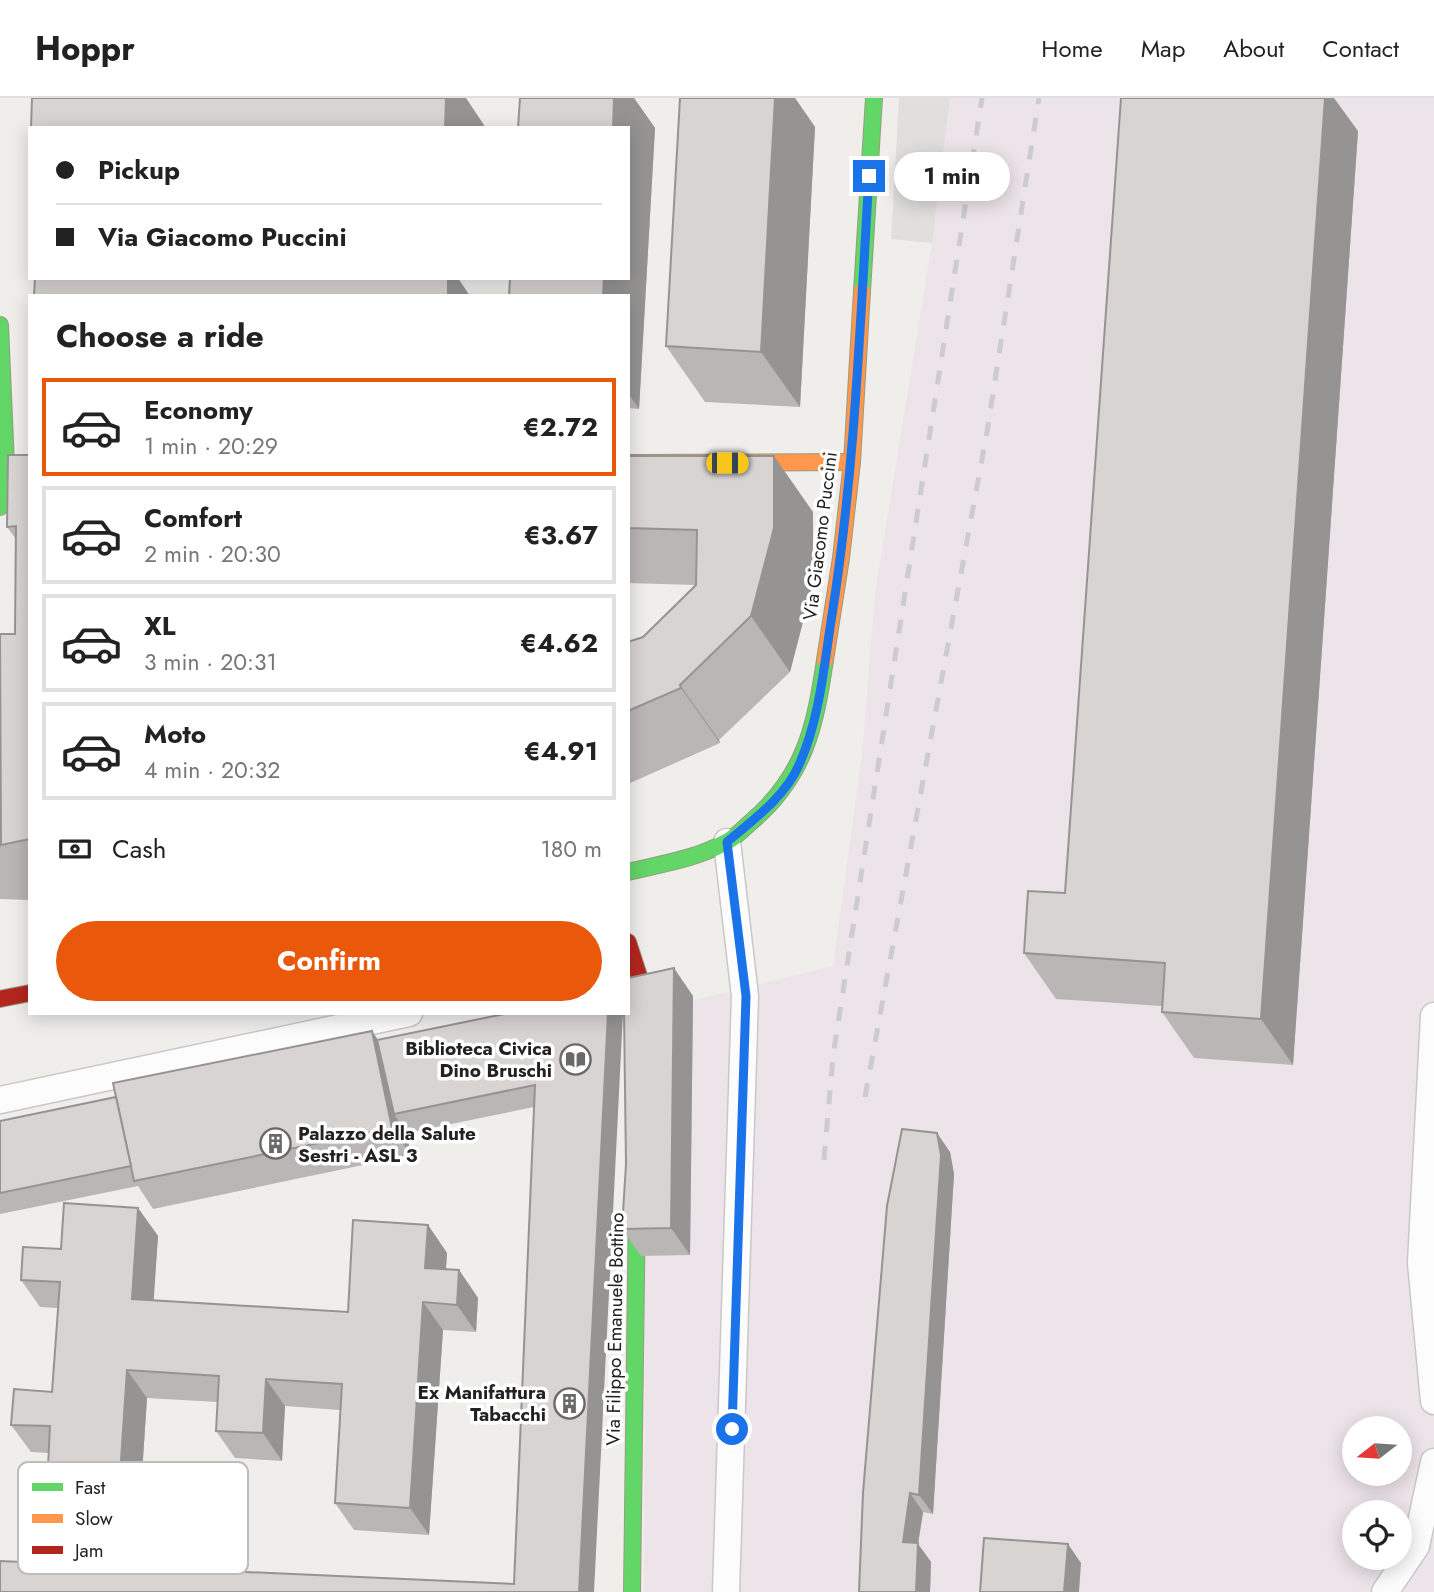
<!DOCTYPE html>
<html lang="en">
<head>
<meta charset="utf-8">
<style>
	body { margin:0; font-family:Jost,sans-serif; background:#f6f6f6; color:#222; height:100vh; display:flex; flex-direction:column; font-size:26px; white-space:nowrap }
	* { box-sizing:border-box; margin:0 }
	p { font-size:23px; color:#767676 }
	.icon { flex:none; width:38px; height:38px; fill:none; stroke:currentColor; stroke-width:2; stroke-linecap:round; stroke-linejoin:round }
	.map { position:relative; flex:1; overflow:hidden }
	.sheet { position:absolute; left:28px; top:196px; width:602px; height:721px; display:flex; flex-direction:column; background:#fff; border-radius:0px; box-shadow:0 4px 18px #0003 }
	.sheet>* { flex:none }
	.top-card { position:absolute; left:28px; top:28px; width:602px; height:154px; border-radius:0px; box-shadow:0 4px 18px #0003; display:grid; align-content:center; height:154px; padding:0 28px; background:#fff }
	.needle { width:46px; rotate:253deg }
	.fabs { position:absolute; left:1342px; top:1318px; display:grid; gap:14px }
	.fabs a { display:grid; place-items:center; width:70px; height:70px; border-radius:50%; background:#fff; box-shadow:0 4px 18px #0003; font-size:35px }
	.end { position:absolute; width:32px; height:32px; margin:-16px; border:9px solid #1a73e8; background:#fff; box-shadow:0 0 0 4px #fff }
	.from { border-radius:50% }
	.bubble { position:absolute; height:49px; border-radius:24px; background:#fff; box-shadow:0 4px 18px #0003; font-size:23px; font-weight:700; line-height:49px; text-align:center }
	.car { position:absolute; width:21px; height:42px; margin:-21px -10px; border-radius:9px; box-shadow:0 0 5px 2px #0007; background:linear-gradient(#f5c518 24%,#345 0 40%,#f5c518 0 76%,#345 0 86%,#f5c518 0) }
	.top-card b { display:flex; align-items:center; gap:24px; height:66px; font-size:26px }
	.top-card b+b { border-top:2px solid #e0e0e0 }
	.top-card i { width:18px; height:18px; background:#222 }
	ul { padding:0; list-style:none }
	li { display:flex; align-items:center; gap:21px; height:98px; margin:0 14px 10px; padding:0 14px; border:4px solid #e0e0e0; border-radius:0px }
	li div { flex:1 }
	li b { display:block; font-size:26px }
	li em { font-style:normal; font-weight:700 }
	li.active { border-color:#ea580c }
	li>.icon { width:63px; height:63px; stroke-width:1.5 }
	h2 { padding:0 28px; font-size:32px; line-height:84px }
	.pay { display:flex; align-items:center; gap:18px; height:77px; padding:0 28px; font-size:26px }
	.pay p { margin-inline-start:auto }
	.action { display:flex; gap:14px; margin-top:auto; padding:14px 28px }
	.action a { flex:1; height:80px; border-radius:42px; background:#ea580c; color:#fff; font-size:28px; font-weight:700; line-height:80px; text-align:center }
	header { display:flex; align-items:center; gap:42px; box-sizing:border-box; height:98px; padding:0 35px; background:#fff; border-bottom:2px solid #e0e0e0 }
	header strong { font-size:33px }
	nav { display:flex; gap:38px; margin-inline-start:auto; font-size:24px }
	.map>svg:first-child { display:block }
	.industrial { fill:#ede4e9; fill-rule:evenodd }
	.parking { fill:#e0dfde }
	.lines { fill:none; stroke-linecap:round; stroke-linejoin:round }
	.lane-casing { stroke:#c9c8c7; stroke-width:29 }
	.fast-casing { stroke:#999a82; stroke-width:18 }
	.slow-casing { stroke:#999a82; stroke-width:18 }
	.jam-casing { stroke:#999a82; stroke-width:18 }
	.lane { stroke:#fdfcfc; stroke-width:26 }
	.fast { stroke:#63d668; stroke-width:16 }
	.slow { stroke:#ff974d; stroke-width:16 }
	.jam { stroke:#b3261e; stroke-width:16 }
	.rail { stroke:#ccc; stroke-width:5; stroke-dasharray:14 14; stroke-linecap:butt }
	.wall { fill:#b9b6b5 }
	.shaded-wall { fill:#969493 }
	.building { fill:#d7d4d2; stroke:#969493; stroke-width:2 }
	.route { stroke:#1a73e8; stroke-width:9 }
	.labels { text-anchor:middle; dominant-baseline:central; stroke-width:7; stroke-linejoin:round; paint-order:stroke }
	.street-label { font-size:19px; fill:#222; stroke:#fff }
	.poi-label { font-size:19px; font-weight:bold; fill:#222; stroke:#fff; text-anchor:end }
	.key { fill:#fff; stroke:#bdbdbd; stroke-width:2 }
	.key-label { font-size:19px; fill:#222 }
</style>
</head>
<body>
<header>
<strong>Hoppr</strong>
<nav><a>Home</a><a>Map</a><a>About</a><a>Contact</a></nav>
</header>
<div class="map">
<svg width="1434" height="1494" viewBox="0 0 1434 1494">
	<rect width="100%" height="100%" fill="#f0eeeb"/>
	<!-- industrial -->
	<path class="industrial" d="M 950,0 L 1434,0 L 1434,1494 L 644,1494 L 646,914 L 833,868 L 862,656 L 875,495 L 932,145 ZM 1354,1330 L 1400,1330 L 1400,1376 L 1354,1376 ZM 1354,1414 L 1400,1414 L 1400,1460 L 1354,1460 Z"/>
	<!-- parking -->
	<path class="parking" d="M 899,0 L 950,0 L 932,145 L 891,141 Z"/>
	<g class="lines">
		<defs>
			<g id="lane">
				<path d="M 1434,918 L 1421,1165 L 1434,1303"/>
				<path d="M 0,1002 L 409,915"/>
				<path d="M 726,1494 L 745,898 L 727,744"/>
				<path d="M 1385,1494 L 1416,1448 L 1434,1364"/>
			</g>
			<g id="fast">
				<path d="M 862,193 L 874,0"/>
				<path d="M 0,227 L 6,367 L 0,409"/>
				<path d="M 628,774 C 661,766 696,761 726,744 C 735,740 743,731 751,724 C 805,678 815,629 825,562"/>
				<path d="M 632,1494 L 637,1101"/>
			</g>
			<g id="slow">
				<path d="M 628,365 L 852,364"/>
				<path d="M 825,562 L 841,460 L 852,364 L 862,193"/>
			</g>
			<g id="jam">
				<path d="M 628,844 L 640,881 L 639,928"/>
				<path d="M 0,901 L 30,895"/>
			</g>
		</defs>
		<!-- lane casing -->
		<use href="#lane" class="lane-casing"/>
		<!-- fast casing -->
		<use href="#fast" class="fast-casing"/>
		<!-- slow casing -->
		<use href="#slow" class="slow-casing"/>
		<!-- jam casing -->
		<use href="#jam" class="jam-casing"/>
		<!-- lane -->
		<use href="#lane" class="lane"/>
		<!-- fast -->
		<use href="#fast" class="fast"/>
		<!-- slow -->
		<use href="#slow" class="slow"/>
		<!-- jam -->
		<use href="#jam" class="jam"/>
		<!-- rail -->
		<g class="rail">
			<path d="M 865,999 L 987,334 L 1039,0"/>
			<path d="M 824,1062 L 833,958 L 982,0"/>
		</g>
	</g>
	<!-- wall -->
	<g class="wall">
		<path d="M 520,0 L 634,0 L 655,30 L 639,311 L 628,310 L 628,198 Z"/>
		<path d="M 680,0 L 795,0 L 815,29 L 800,309 L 705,304 L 666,248 Z"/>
		<path d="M 1358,33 L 1293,967 L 1194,960 L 1162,914 L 1162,908 L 1056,901 L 1024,855 L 1065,795 Z"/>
		<path d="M 30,357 L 30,802 L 0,801 L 0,536 L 15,536 L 16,441 L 7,429 Z"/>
		<path d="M 628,358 L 813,414 L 813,485 L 790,574 L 719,642 L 720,645 L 628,686 L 628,544 L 643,539 L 696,487 L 628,485 Z"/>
		<path d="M 693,898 L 690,1157 L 641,1158 L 622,1131 Z"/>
		<path d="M 623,915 L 514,1486 L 534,1009 L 407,1035 L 406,1034 L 411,1057 L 153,1111 L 138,1088 L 0,1116 L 0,1023 L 116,999 L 378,942 Z"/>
		<path d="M 950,1054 L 954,1076 L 933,1416 L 923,1414 L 918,1446 L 931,1464 L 930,1494 L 859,1494 Z"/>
		<path d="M 138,1110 L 158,1138 L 153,1202 L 348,1214 L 428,1127 L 447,1155 L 446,1171 L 459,1172 L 478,1200 L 476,1234 L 443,1232 L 429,1437 L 354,1432 L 335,1405 L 340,1312 L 285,1308 L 282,1363 L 235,1360 L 216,1333 L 218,1304 L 147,1300 L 139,1421 L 66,1416 L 47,1389 L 49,1355 L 31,1354 L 11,1327 L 52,1294 L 58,1210 L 40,1209 L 21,1182 L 61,1151 Z"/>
	</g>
	<!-- shaded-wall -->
	<g class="shaded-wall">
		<path d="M 446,0 L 466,0 L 486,30 L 445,30 Z"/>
		<path d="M 614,0 L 634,0 L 655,30 L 639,311 L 628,295 L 628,198 L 603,198 L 604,180 L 628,180 L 628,30 L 613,30 Z"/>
		<path d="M 775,0 L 795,0 L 815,29 L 800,309 L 761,254 Z"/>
		<path d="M 1325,0 L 1334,0 L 1358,33 L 1293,967 L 1261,921 Z"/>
		<path d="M 448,180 L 458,180 L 470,198 L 448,198 Z"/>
		<path d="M 774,358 L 813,414 L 813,485 L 790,574 L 751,518 Z"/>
		<path d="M 680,587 L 719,642 L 720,645 L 681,590 Z"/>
		<path d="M 674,870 L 693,898 L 690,1157 L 671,1130 Z"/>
		<path d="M 608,915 L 623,915 L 594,1494 L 579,1494 Z"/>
		<path d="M 372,933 L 391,961 L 394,1016 L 406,1034 L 411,1057 L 392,1030 Z"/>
		<path d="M 937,1035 L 950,1054 L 954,1076 L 933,1416 L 919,1397 Z"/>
		<path d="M 138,1110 L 158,1138 L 152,1228 L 132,1201 Z"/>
		<path d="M 428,1127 L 447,1155 L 444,1197 L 425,1170 Z"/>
		<path d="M 459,1172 L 478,1200 L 476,1234 L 457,1207 Z"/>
		<path d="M 423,1204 L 443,1232 L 429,1437 L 410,1410 Z"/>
		<path d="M 127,1272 L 147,1300 L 139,1421 L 119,1393 Z"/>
		<path d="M 266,1281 L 285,1308 L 282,1363 L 263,1335 Z"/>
		<path d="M 910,1395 L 923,1414 L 918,1446 L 931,1464 L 930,1494 L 916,1494 L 903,1444 Z"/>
		<path d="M 1068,1446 L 1081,1465 L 1079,1494 L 1064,1494 Z"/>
	</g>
	<!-- building -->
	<g class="building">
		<path d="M 32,0 L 446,0 L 445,30 L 31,30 Z"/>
		<path d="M 520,0 L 614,0 L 613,30 L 518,30 Z"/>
		<path d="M 680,0 L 775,0 L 761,254 L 666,248 Z"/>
		<path d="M 1121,0 L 1325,0 L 1261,921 L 1162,914 L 1165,865 L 1024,855 L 1028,793 L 1065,795 Z"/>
		<path d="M 35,180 L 448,180 L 448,198 L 34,198 Z"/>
		<path d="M 510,180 L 604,180 L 603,198 L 509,198 Z"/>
		<path d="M 8,357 L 30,357 L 30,741 L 1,747 L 0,536 L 15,536 L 16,428 L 7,429 Z"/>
		<path d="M 628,358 L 774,358 L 774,430 L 751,518 L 680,587 L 681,590 L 628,613 L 628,544 L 643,539 L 696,487 L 697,432 L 628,430 Z"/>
		<path d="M 674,870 L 671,1130 L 622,1131 L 626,1066 L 624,915 L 628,915 L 628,880 Z"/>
		<path d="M 509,915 L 608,915 L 579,1494 L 0,1494 L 0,1463 L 514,1486 L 535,987 L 394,1016 L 377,942 Z"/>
		<path d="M 372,933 L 392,1030 L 134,1083 L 113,985 Z"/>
		<path d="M 116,999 L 131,1068 L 0,1095 L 0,1023 Z"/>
		<path d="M 902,1031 L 937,1035 L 941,1057 L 919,1397 L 910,1395 L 903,1444 L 918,1445 L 916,1494 L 859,1494 L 863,1395 L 887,1108 Z"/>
		<path d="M 64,1105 L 138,1110 L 132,1201 L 348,1214 L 353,1122 L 428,1127 L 425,1170 L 459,1172 L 457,1207 L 423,1204 L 410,1410 L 335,1405 L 342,1286 L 266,1281 L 263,1335 L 216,1333 L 219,1278 L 127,1272 L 119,1393 L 47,1389 L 50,1328 L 11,1327 L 14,1291 L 52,1294 L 60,1184 L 21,1182 L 23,1149 L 61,1151 Z"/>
		<path d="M 984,1440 L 1068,1446 L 1064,1494 L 980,1494 Z"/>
	</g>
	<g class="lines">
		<!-- route -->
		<path class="route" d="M 732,1331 L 746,898 L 727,744 C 753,722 785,699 799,667 C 820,620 824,567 832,517 C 855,372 860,225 869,78"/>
	</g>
	<!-- icons -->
	<defs>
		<symbol id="library-ring" viewBox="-11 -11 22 22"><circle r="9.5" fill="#fff" stroke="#6a6968" stroke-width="1.5"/><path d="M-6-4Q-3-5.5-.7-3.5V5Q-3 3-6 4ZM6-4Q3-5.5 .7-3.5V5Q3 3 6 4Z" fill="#6a6968"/></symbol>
		<symbol id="building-ring" viewBox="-11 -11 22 22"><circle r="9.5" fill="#fff" stroke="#6a6968" stroke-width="1.5"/><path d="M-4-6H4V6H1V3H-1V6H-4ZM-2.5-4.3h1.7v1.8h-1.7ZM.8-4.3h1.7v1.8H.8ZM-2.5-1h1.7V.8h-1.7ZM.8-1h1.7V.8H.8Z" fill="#6a6968"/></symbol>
	</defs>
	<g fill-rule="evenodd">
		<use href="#library-ring" x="558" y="944" width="35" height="35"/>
		<use href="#building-ring" x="258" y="1028" width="35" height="35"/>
		<use href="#building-ring" x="552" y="1288" width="35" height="35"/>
	</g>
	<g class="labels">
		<!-- street labels -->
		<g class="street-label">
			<text transform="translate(820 438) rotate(-83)">Via Giacomo Puccini</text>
			<text transform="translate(615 1231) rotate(-89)">Via Filippo Emanuele Bottino</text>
		</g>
		<!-- poi labels -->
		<g class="poi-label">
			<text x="552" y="950">Biblioteca Civica<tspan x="552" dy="22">Dino Bruschi</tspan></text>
			<text x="298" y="1035" text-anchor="start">Palazzo della Salute<tspan x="298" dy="22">Sestri - ASL 3</tspan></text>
			<text x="546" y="1294">Ex Manifattura<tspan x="546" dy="22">Tabacchi</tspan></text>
		</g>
	</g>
	<!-- legend -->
	<rect x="18" y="1364" width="230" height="112" rx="10" class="key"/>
	<rect x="32" y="1385" width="31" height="8" fill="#63d668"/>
	<rect x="32" y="1416" width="31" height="9" fill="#ff974d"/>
	<rect x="32" y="1448" width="31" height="8" fill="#b3261e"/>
	<g class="key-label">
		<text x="75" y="1396">Fast</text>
		<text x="75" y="1427">Slow</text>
		<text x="75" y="1459">Jam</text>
	</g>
</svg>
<div class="fabs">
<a><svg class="needle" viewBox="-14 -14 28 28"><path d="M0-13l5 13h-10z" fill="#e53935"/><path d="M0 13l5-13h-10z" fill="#767676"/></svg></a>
<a><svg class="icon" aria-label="locate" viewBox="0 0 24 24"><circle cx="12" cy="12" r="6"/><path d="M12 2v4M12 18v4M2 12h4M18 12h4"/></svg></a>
</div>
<i class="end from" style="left:732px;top:1331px"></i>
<i class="end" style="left:869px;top:78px"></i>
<div class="bubble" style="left:894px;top:54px;width:116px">1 min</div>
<i class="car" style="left:727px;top:365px;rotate:90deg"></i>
<div class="top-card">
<b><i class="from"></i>Pickup</b>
<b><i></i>Via Giacomo Puccini</b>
</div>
<section class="sheet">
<h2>Choose a ride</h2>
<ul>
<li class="active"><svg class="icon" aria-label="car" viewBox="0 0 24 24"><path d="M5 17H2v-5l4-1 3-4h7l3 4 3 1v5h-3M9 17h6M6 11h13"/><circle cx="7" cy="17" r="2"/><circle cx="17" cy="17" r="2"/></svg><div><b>Economy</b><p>1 min · 20:29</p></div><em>€2.72</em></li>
<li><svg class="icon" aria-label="car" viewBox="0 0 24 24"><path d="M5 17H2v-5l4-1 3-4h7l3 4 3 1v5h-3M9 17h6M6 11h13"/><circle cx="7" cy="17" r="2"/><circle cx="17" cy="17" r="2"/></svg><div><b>Comfort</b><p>2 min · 20:30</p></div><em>€3.67</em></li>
<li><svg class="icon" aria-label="car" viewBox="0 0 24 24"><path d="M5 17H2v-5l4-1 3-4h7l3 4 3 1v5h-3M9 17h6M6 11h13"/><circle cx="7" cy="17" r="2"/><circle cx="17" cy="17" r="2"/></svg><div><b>XL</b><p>3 min · 20:31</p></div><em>€4.62</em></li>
<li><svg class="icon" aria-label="car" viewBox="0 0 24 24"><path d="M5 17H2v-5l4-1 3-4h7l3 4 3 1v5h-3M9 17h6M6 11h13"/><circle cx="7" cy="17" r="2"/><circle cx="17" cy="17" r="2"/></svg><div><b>Moto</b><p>4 min · 20:32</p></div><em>€4.91</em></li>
</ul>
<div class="pay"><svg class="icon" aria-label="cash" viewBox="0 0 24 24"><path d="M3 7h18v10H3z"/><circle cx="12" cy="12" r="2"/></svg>Cash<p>180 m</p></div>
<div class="action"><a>Confirm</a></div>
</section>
</div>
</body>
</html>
